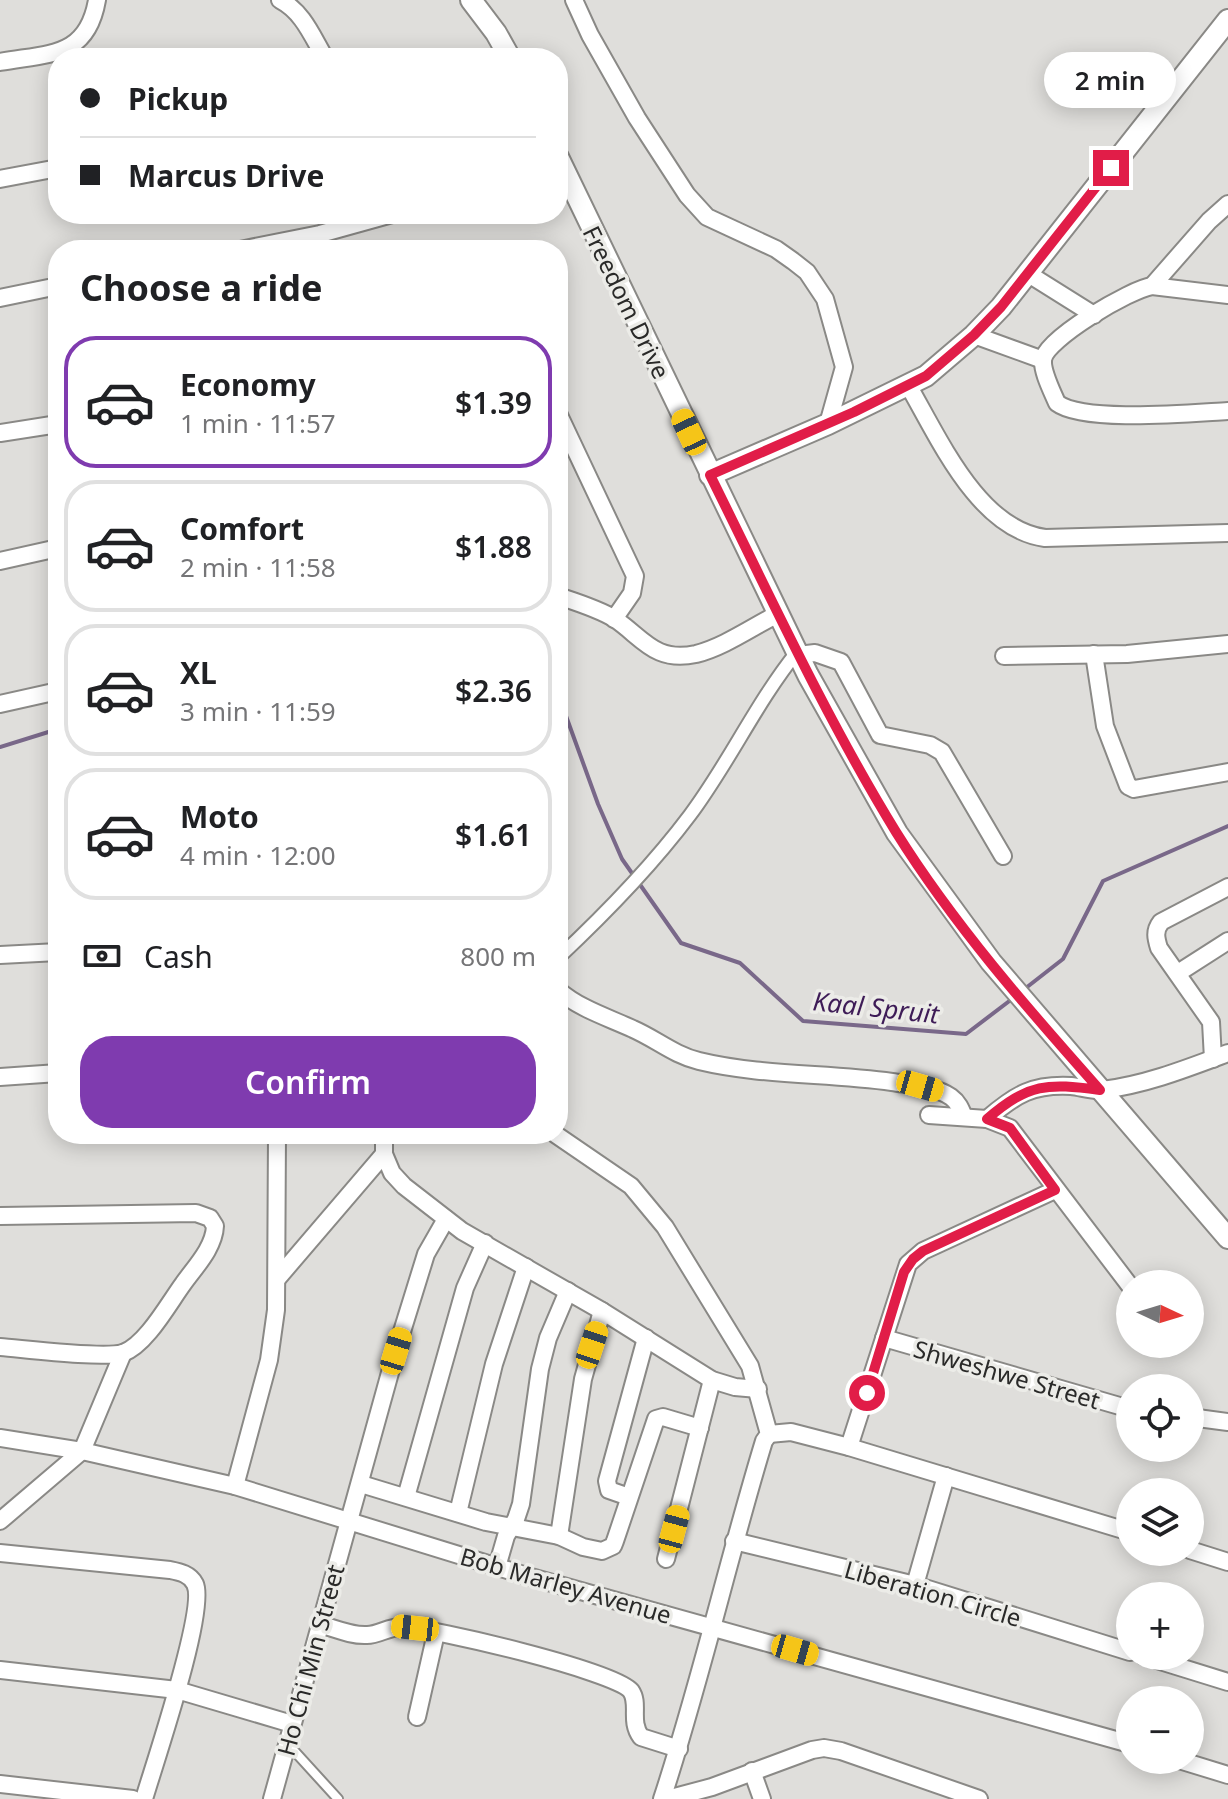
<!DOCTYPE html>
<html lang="en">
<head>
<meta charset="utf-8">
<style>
	body { margin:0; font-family:"Noto Sans",sans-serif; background:#f2f2f2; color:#202124; height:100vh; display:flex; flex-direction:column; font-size:30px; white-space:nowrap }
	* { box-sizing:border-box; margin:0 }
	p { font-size:26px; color:#757577 }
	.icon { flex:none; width:44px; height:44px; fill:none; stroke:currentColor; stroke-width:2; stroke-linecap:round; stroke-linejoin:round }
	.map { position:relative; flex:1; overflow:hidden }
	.drawer { position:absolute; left:48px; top:240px; width:520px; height:904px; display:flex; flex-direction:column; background:#fff; border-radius:32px; box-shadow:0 4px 20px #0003 }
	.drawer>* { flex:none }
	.hud { position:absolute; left:48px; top:48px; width:520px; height:176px; border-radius:32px; box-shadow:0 4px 20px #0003; display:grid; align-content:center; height:176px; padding:0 32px; background:#fff }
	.needle { width:52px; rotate:94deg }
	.fabs { position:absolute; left:1116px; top:1270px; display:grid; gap:16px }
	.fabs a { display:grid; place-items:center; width:88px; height:88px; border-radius:50%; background:#fff; box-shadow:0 4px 20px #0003; font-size:40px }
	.end { position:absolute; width:36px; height:36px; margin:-18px; border:10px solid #e11d48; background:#fff; box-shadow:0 0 0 4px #fff }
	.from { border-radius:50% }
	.bubble { position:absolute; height:56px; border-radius:28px; background:#fff; box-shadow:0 4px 20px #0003; font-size:26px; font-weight:600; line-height:56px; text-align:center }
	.car { position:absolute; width:24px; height:48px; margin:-24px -12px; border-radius:10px; box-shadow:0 0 6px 2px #0007; background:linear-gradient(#f5c518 24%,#345 0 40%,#f5c518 0 76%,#345 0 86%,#f5c518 0) }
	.hud b { display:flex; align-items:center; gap:28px; height:76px; font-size:30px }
	.hud b+b { border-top:2px solid #e0e0e0 }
	.hud i { width:20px; height:20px; background:#202124 }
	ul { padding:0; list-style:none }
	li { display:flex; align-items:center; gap:24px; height:132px; margin:0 16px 12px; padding:0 16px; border:4px solid #e0e0e0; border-radius:32px }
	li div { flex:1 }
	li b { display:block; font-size:30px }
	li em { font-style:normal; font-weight:600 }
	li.on { border-color:#7f3baf }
	li>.icon { width:72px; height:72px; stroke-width:1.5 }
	h2 { padding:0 32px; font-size:36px; line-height:96px }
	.pay { display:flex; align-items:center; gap:20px; height:88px; padding:0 32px; font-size:30px }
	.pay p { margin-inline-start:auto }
	.primary-button { display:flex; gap:16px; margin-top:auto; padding:16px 32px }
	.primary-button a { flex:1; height:92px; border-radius:32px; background:#7f3baf; color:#fff; font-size:32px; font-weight:600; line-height:92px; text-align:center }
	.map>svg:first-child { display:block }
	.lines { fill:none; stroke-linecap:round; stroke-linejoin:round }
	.stream { stroke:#796889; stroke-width:4 }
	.service-casing { stroke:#8a8986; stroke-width:12 }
	.pedestrian-casing { stroke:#8a8986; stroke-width:16 }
	.minor-casing { stroke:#8a8986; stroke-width:20 }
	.tertiary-casing { stroke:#8a8986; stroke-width:24 }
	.service { stroke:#fff; stroke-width:8 }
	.pedestrian { stroke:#fff; stroke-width:12 }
	.minor { stroke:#fff; stroke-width:16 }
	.tertiary { stroke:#fff; stroke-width:20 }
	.route { stroke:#e11d48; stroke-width:10 }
	.labels { text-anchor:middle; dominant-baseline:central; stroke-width:7; stroke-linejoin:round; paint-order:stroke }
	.street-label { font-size:24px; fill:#2a2a29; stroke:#ecece8 }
	.water-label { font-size:26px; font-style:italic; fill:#3e1c57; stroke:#ecece8 }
</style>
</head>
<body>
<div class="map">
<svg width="1228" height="1799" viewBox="0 0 1228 1799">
	<rect width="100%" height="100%" fill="#dfdedb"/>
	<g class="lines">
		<!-- stream -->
		<g class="stream">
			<path d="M 558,704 L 562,705 L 598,804 L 622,859 L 681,943 L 740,963 L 803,1021 L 966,1034 L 1012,999"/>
			<path d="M 0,747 L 58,729"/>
			<path d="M 1022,991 L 1063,959 L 1103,881 L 1228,826"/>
		</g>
		<defs>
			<path id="service" d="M 287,1743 L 338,1799"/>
			<path id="pedestrian" d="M 558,958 C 605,914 651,867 690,815 C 729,763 756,703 797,652"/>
			<g id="minor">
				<path d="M 280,0 C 303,12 312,36 325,58"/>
				<path d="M 574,0 L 590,35 L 637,118 L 687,195 L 707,217 L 776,249 L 793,261 L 807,272 L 825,299 L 844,367 L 828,424"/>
				<path d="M 0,62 C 49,53 87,58 97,0"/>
				<path d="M 0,179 L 58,168"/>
				<path d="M 240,250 L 320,234 L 392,214"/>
				<path d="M 1027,273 L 1094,315"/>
				<path d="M 1152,286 L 1209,221 L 1228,204"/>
				<path d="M 1228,295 L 1152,286 C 1131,289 1045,339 1043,360 C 1042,372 1052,391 1057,403 C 1083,423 1191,413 1228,411"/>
				<path d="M 0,298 L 58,286"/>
				<path d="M 974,335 L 1043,360"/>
				<path d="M 908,385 C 939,438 978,529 1045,538 L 1228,533"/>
				<path d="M 558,413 L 635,576 L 632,593 L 614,619"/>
				<path d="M 0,433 L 58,424"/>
				<path d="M 0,561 L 58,548"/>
				<path d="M 558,596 C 576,602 599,609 615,619 C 643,638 655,663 696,654 C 724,647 752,627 778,614"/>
				<path d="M 1094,654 L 1105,726 L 1128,786 L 1134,789 L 1228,772"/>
				<path d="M 798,655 L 815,653 L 841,662 L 880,735 L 930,745 L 942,752 L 1003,856"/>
				<path d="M 1004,656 L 1127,654 L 1228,644"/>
				<path d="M 0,704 L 58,691"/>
				<path d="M 0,955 L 58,952"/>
				<path d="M 1178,973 L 1228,941"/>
				<path d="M 558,990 C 580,1009 607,1017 633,1029 C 656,1039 674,1055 699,1061 C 761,1076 828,1073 892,1082 C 911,1085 935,1086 951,1097 C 958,1102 961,1109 964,1117"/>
				<path d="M 1213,1059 L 1211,1022 L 1159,948 C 1156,938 1154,931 1161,922 L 1228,887"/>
				<path d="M 0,1077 L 58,1073"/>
				<path d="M 929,1115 L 987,1119 L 1010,1128 L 1130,1286"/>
				<path d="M 987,1119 C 1016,1094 1033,1084 1071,1086 C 1081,1087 1092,1091 1102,1090 C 1145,1085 1188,1068 1228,1053"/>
				<path d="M 384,1134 L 384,1154 L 392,1173 L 404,1186 L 462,1231 L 602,1311 L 712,1380 L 735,1387 L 758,1389"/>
				<path d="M 555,1134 L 631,1186 L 665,1227 L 750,1366 L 769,1434 L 764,1441 C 728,1559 701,1681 662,1799"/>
				<path d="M 0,1216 L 196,1213 L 210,1218 L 215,1226 C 214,1248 195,1267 183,1284 C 169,1303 146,1345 123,1353 C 103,1359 25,1349 0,1347"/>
				<path d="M 277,1279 L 384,1154"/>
				<path d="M 884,1338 L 1130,1409"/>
				<path d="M 1190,1417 L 1228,1422"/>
				<path d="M 769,1434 L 791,1432 L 849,1447 L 1130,1532"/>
				<path d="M 0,1438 L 82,1451 L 235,1486 L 527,1576 L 1130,1744"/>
				<path d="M 849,1447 L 908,1264 L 923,1251 L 1055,1190"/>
				<path d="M 361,1484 L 486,1522 L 559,1536 L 583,1547 L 602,1551 L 613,1546 L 615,1541 L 656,1419 L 663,1417 L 700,1428"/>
				<path d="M 235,1486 L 269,1360 L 276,1310 L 277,1134"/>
				<path d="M 406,1497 L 465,1288 L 485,1243"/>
				<path d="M 629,1497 L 609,1490 L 607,1481 L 646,1338"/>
				<path d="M 458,1513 L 494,1364 L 526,1267"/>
				<path d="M 0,1521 L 82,1451 L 123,1353"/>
				<path d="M 559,1536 L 583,1379 L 602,1311"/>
				<path d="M 734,1541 L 915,1585 L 1130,1652"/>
				<path d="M 1190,1550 L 1228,1562"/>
				<path d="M 0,1553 L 170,1570 C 180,1572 190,1574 195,1584 C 207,1609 154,1765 144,1799"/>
				<path d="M 666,1559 L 712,1380"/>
				<path d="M 497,1567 L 506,1536 L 516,1519 L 521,1504 L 540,1369 L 548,1338 L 568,1291"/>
				<path d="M 915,1585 L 946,1476"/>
				<path d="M 319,1624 C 334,1628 351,1636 367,1635 C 379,1635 390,1626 402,1627 C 433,1628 615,1671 631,1691 C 640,1704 629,1721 641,1737 L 679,1749"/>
				<path d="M 1144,1656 L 1228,1682"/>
				<path d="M 0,1670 L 177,1690 L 292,1724"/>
				<path d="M 417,1717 L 436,1633"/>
				<path d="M 1179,1760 L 1228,1775"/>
				<path d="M 752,1771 L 762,1799"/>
				<path d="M 0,1784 L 133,1799"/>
				<path d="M 272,1799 L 396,1351 L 426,1254 L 446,1219"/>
				<path d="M 667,1799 L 712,1787 L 812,1750 L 824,1748 L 841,1751 L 979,1799"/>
			</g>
			<g id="tertiary">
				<path d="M 471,0 L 496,33 L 510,58"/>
				<path d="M 558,157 L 808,675 L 897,833 L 991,962 L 1228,1238"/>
				<path d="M 710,475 L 828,424 L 926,376 L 974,335 L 1001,307 L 1228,20"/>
			</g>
		</defs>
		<!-- service casing -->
		<use href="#service" class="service-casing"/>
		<!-- pedestrian casing -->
		<use href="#pedestrian" class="pedestrian-casing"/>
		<!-- minor casing -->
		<use href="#minor" class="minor-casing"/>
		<!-- tertiary casing -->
		<use href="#tertiary" class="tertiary-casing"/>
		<!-- service -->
		<use href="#service" class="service"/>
		<!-- pedestrian -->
		<use href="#pedestrian" class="pedestrian"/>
		<!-- minor -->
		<use href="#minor" class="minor"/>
		<!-- tertiary -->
		<use href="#tertiary" class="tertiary"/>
	</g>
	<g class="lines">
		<!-- route -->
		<path class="route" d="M 867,1393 L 904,1272 L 913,1259 L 923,1251 L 1055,1190 L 1010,1128 L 987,1119 C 1029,1083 1047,1083 1100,1090 C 1028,1009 954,925 896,832 C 826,718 770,596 710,475 L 854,412 L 926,376 L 974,335 L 1001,307 L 1111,168"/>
	</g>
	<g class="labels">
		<!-- street labels -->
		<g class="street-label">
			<text transform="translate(627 302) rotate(64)">Freedom Drive</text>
			<text transform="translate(1007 1374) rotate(16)">Shweshwe Street</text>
			<text transform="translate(566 1585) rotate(16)">Bob Marley Avenue</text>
			<text transform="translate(933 1593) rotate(16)">Liberation Circle</text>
			<text transform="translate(310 1660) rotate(-75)">Ho Chi Min Street</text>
		</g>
		<!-- water labels -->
		<g class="water-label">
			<text transform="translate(876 1007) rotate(6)">Kaal Spruit</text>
		</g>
	</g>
</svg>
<div class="fabs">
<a><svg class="needle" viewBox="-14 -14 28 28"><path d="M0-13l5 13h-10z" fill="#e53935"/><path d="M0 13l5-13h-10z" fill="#757577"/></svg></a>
<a><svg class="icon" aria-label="locate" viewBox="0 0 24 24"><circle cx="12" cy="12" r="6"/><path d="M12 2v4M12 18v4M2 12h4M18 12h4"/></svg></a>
<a><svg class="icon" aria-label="layers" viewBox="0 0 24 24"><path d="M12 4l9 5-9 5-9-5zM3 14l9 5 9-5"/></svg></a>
<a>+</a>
<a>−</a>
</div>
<i class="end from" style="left:867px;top:1393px"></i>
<i class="end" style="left:1111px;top:168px"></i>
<div class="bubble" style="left:1044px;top:52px;width:132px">2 min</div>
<i class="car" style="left:689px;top:432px;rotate:335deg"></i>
<i class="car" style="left:920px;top:1086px;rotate:106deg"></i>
<i class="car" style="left:592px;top:1345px;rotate:18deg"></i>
<i class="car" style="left:396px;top:1351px;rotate:17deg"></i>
<i class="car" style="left:674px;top:1529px;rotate:15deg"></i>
<i class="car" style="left:415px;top:1628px;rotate:276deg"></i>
<i class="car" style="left:795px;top:1650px;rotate:106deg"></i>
<div class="hud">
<b><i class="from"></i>Pickup</b>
<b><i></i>Marcus Drive</b>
</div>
<section class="drawer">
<h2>Choose a ride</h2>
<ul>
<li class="on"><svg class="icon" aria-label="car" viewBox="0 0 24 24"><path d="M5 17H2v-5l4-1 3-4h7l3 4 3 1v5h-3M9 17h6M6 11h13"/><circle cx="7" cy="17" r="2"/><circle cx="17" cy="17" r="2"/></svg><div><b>Economy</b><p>1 min · 11:57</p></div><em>$1.39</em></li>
<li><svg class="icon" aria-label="car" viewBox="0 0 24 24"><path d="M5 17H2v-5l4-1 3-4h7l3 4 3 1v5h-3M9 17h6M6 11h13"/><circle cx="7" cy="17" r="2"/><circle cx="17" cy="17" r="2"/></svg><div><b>Comfort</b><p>2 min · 11:58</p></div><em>$1.88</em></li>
<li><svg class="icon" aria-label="car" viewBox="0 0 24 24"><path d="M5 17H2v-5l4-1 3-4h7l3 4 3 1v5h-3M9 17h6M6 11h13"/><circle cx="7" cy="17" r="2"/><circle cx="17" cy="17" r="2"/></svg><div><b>XL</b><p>3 min · 11:59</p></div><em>$2.36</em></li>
<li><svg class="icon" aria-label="car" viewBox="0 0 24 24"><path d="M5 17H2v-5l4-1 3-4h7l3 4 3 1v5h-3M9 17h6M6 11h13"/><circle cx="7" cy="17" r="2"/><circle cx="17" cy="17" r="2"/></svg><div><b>Moto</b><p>4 min · 12:00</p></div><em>$1.61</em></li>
</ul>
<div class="pay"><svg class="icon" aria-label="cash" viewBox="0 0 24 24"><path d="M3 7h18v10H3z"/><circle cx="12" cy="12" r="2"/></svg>Cash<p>800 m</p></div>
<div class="primary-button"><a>Confirm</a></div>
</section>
</div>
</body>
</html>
